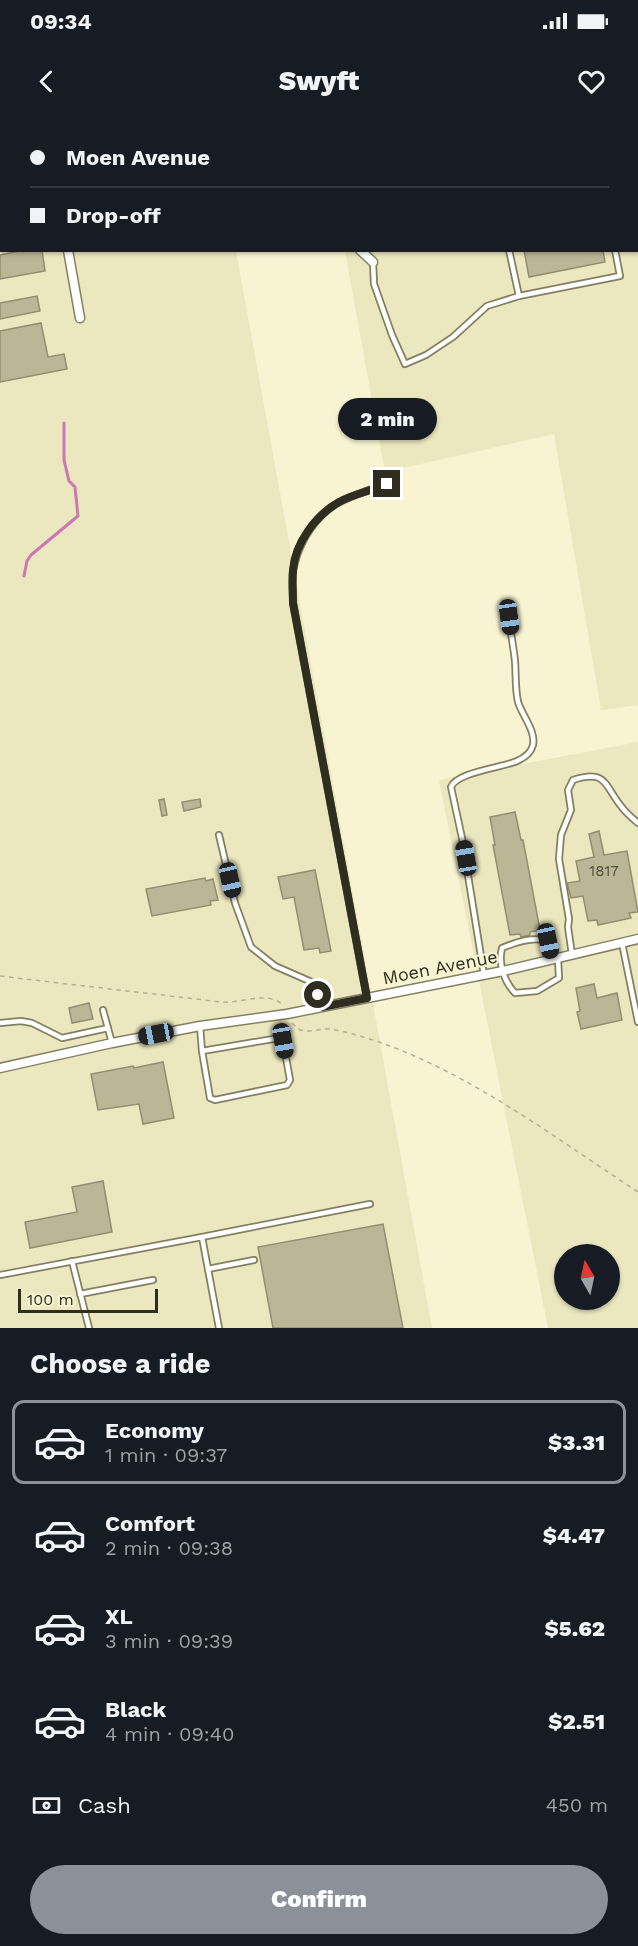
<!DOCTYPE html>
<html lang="en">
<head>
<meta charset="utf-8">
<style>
	body { margin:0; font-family:"Work Sans",sans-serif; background:#242831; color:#f1f3f6; height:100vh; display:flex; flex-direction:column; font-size:22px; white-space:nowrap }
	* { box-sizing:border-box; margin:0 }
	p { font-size:20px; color:#9ea1a6 }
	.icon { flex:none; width:33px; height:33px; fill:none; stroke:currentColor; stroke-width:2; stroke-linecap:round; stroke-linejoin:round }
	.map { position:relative; height:1208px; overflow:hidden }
	.panel { display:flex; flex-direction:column; background:#171b24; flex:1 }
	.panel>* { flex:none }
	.guide { position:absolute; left:0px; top:0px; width:639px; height:132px; box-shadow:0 2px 4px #0004; display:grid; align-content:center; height:132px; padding:0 30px; background:#171b24 }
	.needle { width:39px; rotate:351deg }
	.fabs { position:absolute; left:554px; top:1124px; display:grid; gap:12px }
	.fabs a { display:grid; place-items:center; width:66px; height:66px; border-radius:50%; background:#171b24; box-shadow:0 2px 4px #0004; font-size:30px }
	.scale { position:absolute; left:18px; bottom:15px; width:140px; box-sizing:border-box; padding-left:6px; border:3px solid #2e2d20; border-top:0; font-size:16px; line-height:21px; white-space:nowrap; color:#2e2d20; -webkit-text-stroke:4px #f8f4d2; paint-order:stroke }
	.end { position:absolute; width:27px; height:27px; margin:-14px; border:8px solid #2e2d20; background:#fff; box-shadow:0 0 0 3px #fff }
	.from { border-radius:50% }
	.bubble { position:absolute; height:42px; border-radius:21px; background:#171b24; box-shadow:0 2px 4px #0004; font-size:20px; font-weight:800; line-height:42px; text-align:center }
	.car { position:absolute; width:18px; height:36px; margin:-18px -9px; border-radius:8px; box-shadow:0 0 4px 2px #0007; background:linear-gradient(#222 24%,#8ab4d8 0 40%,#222 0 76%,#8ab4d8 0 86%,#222 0) }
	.guide b { display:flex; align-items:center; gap:21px; height:57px; font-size:22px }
	.guide b+b { border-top:2px solid #363941 }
	.guide i { width:15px; height:15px; background:#f1f3f6 }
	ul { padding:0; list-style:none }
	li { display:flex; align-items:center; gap:18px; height:84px; margin:0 12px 9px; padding:0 18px; border:3px solid transparent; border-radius:12px }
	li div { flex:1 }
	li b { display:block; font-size:22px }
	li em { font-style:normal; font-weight:800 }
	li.current { border-color:#8c9099 }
	li>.icon { width:54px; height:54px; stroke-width:1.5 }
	h2 { padding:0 30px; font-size:27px; line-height:72px }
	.pay { display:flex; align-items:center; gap:15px; height:66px; padding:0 30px; font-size:22px }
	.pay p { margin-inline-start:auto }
	.cta { display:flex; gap:12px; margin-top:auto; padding:12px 30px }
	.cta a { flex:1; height:69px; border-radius:36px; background:#8c9099; color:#fff; font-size:24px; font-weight:800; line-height:69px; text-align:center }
	.status { display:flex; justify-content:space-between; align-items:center; height:42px; padding:0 30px; background:#171b24; direction:ltr }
	.status svg { height:16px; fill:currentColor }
	header { display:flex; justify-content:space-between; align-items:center; height:78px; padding:0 30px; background:#171b24; font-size:27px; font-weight:800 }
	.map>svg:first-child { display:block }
	.built { fill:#ebe7bf; fill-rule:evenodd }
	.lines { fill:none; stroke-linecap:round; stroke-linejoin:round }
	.stream { stroke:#cc78b4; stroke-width:3 }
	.building { fill:#bab696; stroke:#928e6f; stroke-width:1.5 }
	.lane-casing { stroke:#838062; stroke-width:8 }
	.street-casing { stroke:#838062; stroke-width:11 }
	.path { stroke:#b3b095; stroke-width:1.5; stroke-dasharray:4.5 4.5; stroke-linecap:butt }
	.lane { stroke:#fff; stroke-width:4.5 }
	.street { stroke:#fff; stroke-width:8 }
	.route { stroke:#2e2d20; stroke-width:8 }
	.labels { text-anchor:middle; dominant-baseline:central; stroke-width:4.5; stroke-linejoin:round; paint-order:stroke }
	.number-label { font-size:15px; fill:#514f3e }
	.street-label { font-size:18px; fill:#2e2d20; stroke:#f8f4d2 }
</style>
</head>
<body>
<div class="status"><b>09:34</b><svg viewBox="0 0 49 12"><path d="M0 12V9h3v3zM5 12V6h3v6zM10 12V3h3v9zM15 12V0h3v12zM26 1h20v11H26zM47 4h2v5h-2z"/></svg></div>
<header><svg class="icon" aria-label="back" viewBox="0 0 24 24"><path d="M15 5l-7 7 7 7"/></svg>Swyft<svg class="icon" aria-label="heart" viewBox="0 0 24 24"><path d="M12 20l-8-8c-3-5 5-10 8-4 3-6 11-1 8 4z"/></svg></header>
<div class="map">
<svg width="638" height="1208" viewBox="0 0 638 1208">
	<rect width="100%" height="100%" fill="#f8f4d2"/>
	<!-- built -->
	<g class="built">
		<path d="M 0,0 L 212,0 L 213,1 L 2,2 L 2,130 L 236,131 L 432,1208 L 0,1208 Z"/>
		<path d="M 322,0 L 638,0 L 638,585 L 601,590 L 554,314 L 385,352 L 345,131 L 638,130 L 638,2 L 322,2 Z"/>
		<path d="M 638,622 L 638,1208 L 548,1208 L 439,660 ZM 564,1134 L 609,1134 L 609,1179 L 564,1179 Z"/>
	</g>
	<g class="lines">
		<!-- stream -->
		<g class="stream">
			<path d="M 261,2 L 262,0"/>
			<path d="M 24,456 L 27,441 L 31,435 L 78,396 L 75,367 L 69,361 L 64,340 L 64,303"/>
		</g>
	</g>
	<!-- building -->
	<g class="building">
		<path d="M 2,70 L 2,107 L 0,107 L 0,71 Z"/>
		<path d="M 24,130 L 42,130 L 45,151 L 0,159 L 0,135 Z"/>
		<path d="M 524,130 L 603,130 L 605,142 L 529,157 Z"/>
		<path d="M 37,176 L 40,191 L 0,199 L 0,183 Z"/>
		<path d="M 41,203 L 48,237 L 64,234 L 67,249 L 0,262 L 0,211 Z"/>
		<path d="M 164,679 L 167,695 L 162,696 L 159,680 Z"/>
		<path d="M 200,679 L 201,687 L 184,691 L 182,682 Z"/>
		<path d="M 515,692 L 521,720 L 523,720 L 540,810 L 530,812 L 530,815 L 521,817 L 520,814 L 510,815 L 493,725 L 495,725 L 490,697 Z"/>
		<path d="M 599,711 L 604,735 L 627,731 L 638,792 L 629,793 L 631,798 L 598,805 L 597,800 L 588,801 L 583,776 L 571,778 L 567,763 L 580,761 L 576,741 L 594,737 L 589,714 Z"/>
		<path d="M 315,750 L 331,831 L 320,833 L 319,828 L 304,830 L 294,777 L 283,779 L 278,757 Z"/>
		<path d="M 205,758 L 206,761 L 213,759 L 218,780 L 210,781 L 211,785 L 152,796 L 146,769 Z"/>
		<path d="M 594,864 L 597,878 L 617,873 L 622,900 L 581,909 L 577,892 L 580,891 L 576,868 Z"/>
		<path d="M 89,883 L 93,899 L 72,903 L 69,888 Z"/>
		<path d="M 163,942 L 174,998 L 143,1004 L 139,984 L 98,990 L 91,954 L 133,946 L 134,948 Z"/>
		<path d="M 103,1061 L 112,1112 L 30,1128 L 25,1102 L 77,1092 L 72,1067 Z"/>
		<path d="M 383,1104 L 403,1208 L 273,1208 L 258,1127 Z"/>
	</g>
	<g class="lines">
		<defs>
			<g id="lane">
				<path d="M 479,0 L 479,2"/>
				<path d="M 586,0 L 586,2"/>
				<path d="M 373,142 L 374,164 L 392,215 L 405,244 L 426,235 L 453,217 L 487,186 L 519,176 L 509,130"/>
				<path d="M 519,176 L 620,156 L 615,130"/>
				<path d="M 219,715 L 235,783 L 251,827 L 275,846 L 314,863 L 322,887"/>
				<path d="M 622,823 L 638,902"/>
				<path d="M 572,835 L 568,807 L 569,799 L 559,739 L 561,715 L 571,690 L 568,670 L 573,660 C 607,649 604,665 621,686 C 625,692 632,698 638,703"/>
				<path d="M 552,840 L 548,821 C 533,816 516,822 502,828 C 498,844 504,861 515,873 L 537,871 L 559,858 L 558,839"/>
				<path d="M 484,855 L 462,718 L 451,667 C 457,652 501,648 517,641 C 524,638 531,633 533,625 C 536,611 522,595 518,582 C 515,568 516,554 515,541 C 513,522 509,504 507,486"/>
				<path d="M 367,878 L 293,483 C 293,471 291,457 294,446 C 300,420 317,393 342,381 C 360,372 379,367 398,359"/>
				<path d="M 103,890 L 112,923"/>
				<path d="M 0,903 L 21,901 L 32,903 L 62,918 L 108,908"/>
				<path d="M 200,906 L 202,931 L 210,978 L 215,980 L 287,965 L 290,960 L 283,921 L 279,918 L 202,931"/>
				<path d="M 202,1117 L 370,1084"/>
				<path d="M 72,1141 L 89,1208"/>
				<path d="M 208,1149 L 254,1140"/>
				<path d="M 0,1155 L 202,1117 L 219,1208"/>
				<path d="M 80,1174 L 153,1160"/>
			</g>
			<g id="street">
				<path d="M 44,0 L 44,2"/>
				<path d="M 331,0 L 331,2"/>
				<path d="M 634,0 L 636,2"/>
				<path d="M 68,130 L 80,198"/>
				<path d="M 360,130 L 373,142"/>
				<path d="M 0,948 L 112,923 L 200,906 L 287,894 L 503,851 L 638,819"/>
			</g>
		</defs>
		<!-- lane casing -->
		<use href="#lane" class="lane-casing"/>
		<!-- street casing -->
		<use href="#street" class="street-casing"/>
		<!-- path -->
		<g class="path">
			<path d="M 0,856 C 74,865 147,873 221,882 C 240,884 267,870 283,885"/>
			<path d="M 292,903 C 293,904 297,908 298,909 C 308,914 320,908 330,909 C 350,912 381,922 400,930 C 483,963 563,1023 638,1072"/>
		</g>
		<!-- lane -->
		<use href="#lane" class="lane"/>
		<!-- street -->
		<use href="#street" class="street"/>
	</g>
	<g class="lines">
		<!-- route -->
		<path class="route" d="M 318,875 L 322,887 L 367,878 L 293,483 C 293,472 292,461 293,450 C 295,423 316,395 339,382 C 353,374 371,371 387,364"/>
	</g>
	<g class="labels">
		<!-- number labels -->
		<g class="number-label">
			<text x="604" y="751">1817</text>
		</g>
		<!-- street labels -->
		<g class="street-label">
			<text transform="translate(440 847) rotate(-11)">Moen Avenue</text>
		</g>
	</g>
</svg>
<div class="fabs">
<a><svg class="needle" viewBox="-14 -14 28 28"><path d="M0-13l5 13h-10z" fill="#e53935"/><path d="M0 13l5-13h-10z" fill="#9ea1a6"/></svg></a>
</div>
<div class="scale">100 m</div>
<i class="end from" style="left:318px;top:875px"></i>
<i class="end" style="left:387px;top:364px"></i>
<div class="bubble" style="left:338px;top:278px;width:99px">2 min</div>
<i class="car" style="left:509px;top:497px;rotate:172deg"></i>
<i class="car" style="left:466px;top:738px;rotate:350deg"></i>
<i class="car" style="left:230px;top:760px;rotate:167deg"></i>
<i class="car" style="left:548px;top:821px;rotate:168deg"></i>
<i class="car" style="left:156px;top:914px;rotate:259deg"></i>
<i class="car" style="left:283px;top:921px;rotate:170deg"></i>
<div class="guide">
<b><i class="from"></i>Moen Avenue</b>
<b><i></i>Drop-off</b>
</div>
</div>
<section class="panel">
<h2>Choose a ride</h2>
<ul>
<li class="current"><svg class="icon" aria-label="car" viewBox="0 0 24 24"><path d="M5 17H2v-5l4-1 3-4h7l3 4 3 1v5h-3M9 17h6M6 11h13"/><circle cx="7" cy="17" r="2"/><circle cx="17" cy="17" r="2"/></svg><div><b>Economy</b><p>1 min · 09:37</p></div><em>$3.31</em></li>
<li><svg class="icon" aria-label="car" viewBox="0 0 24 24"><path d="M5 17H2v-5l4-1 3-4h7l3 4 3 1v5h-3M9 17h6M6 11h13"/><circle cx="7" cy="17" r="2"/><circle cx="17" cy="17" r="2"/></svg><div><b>Comfort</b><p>2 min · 09:38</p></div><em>$4.47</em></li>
<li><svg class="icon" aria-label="car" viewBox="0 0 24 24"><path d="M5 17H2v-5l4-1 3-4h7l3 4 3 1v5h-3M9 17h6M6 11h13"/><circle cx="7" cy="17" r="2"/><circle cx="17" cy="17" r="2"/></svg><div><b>XL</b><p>3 min · 09:39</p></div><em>$5.62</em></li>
<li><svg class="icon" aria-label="car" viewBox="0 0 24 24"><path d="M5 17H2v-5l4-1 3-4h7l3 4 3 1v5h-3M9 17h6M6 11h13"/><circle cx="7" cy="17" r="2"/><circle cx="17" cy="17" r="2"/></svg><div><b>Black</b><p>4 min · 09:40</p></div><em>$2.51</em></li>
</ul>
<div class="pay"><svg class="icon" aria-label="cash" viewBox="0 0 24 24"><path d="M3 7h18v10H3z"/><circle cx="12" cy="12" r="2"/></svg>Cash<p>450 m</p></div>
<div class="cta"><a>Confirm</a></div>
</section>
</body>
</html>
